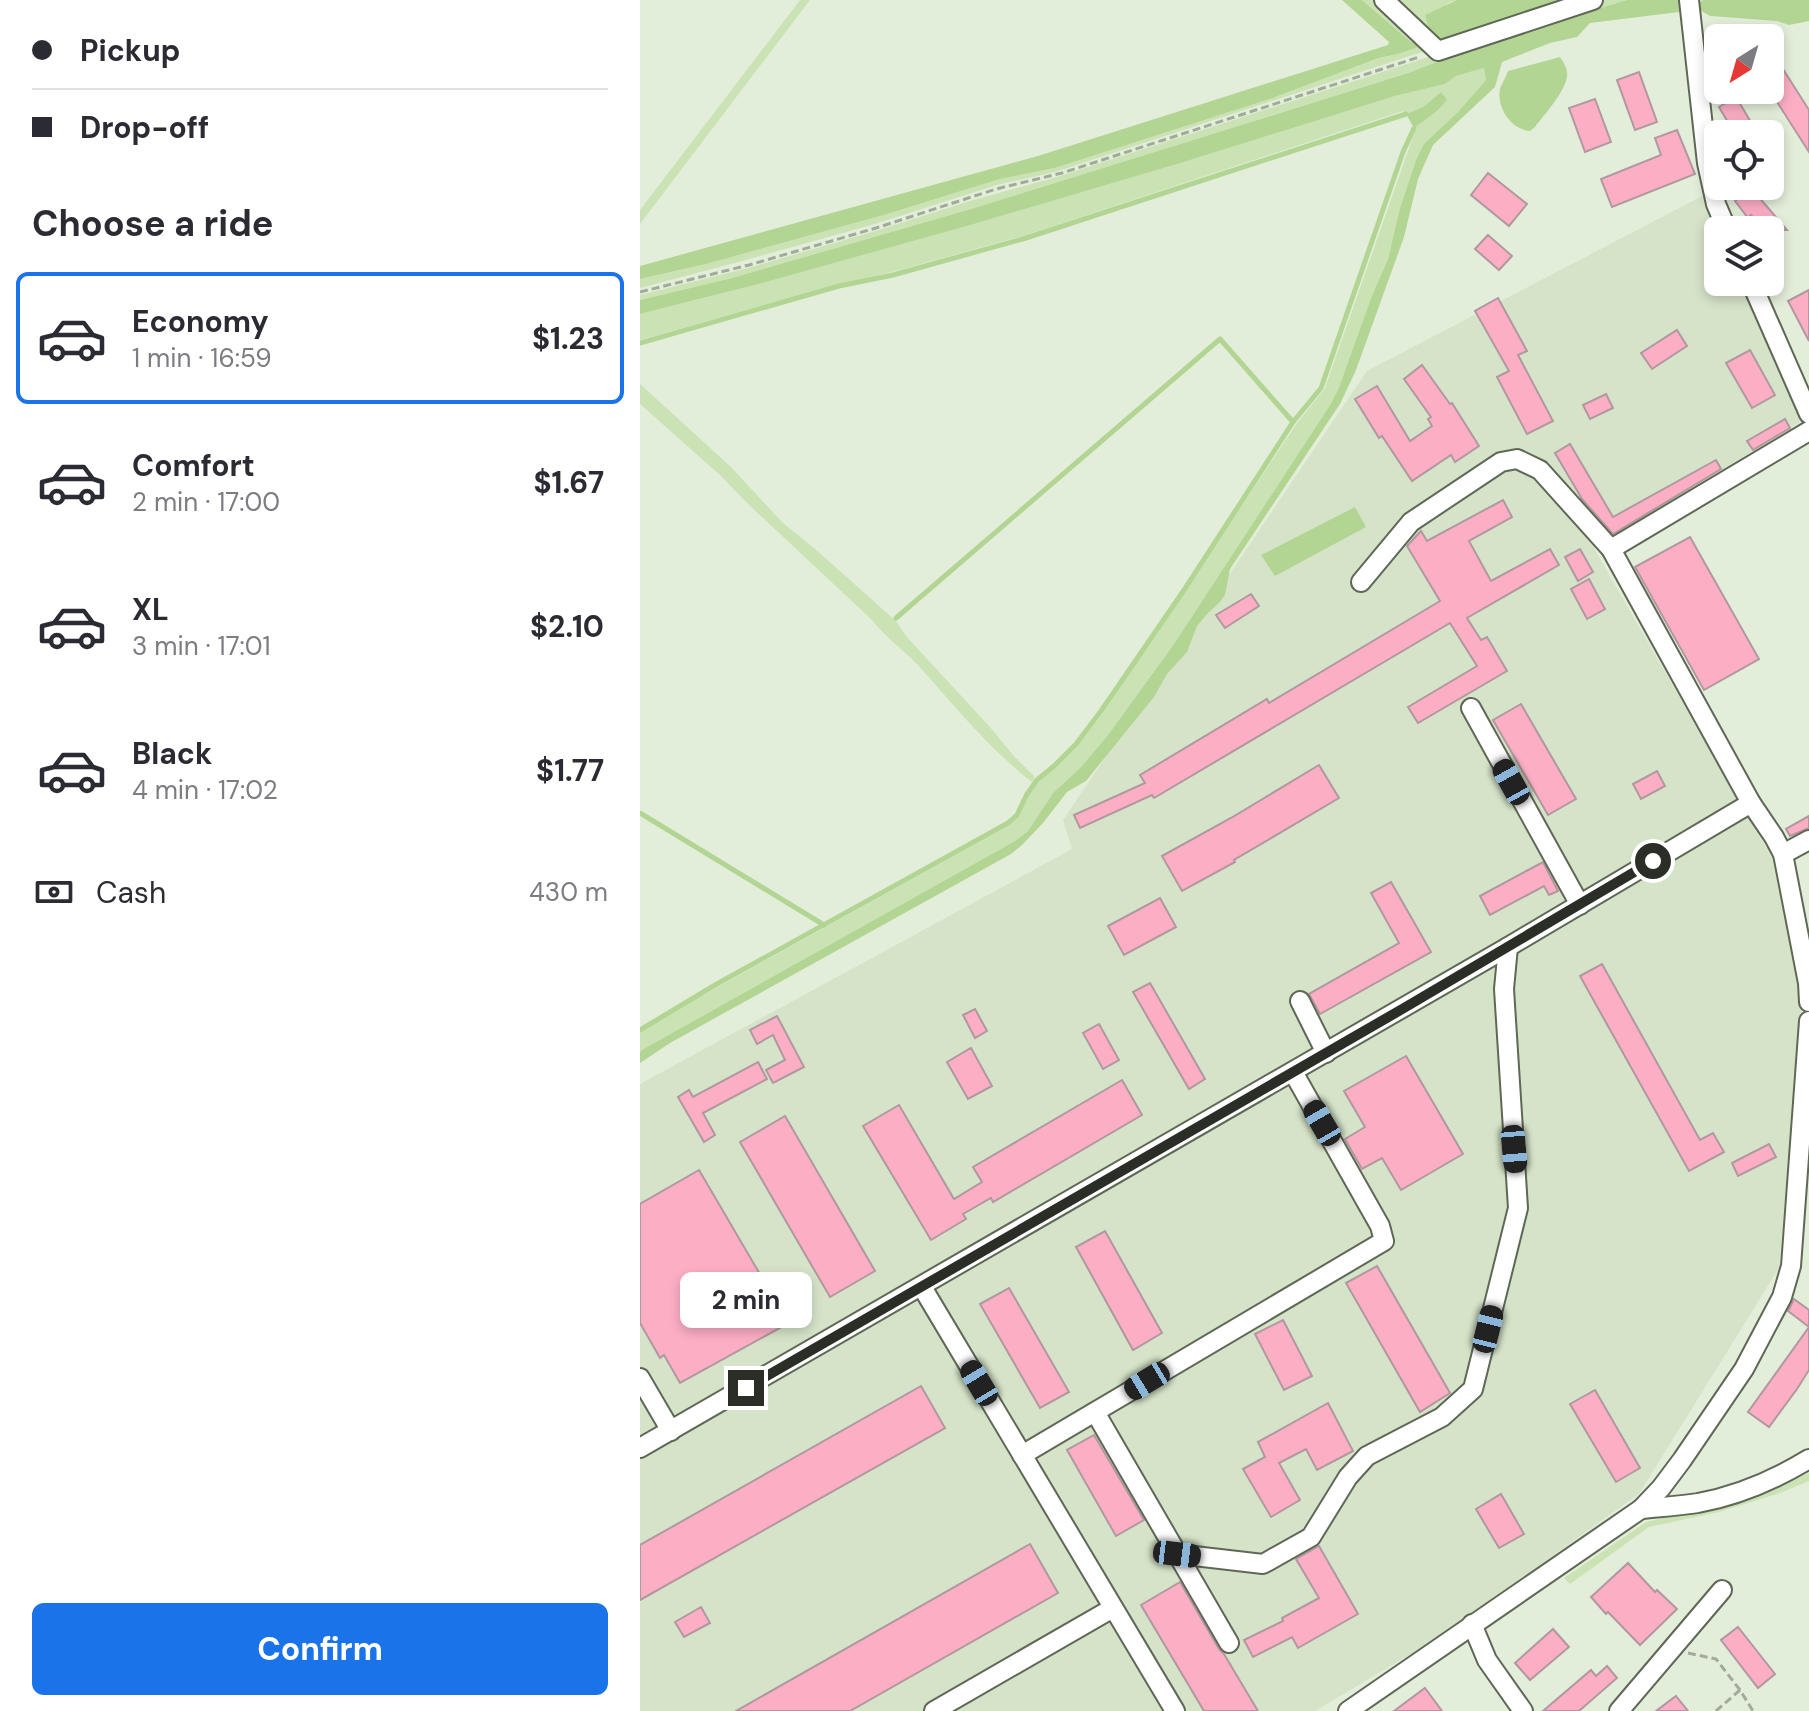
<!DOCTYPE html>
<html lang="en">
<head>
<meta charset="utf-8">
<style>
	body { margin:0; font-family:"DM Sans",sans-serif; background:#f2f2f3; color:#2b2b33; height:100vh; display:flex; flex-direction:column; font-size:30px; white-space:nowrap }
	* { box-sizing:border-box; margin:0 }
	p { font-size:26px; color:#7c7c81 }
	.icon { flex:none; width:44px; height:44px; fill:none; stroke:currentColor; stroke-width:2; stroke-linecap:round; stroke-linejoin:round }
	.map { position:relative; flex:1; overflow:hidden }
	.drawer { display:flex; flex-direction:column; background:#fff; width:640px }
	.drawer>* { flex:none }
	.banner { display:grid; align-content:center; height:176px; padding:0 32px; background:#fff }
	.needle { width:52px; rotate:217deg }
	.tools { position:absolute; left:1064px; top:24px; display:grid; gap:16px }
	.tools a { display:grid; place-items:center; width:80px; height:80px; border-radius:12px; background:#fff; box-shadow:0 4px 12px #0003; font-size:40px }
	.end { position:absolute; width:36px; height:36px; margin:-18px; border:10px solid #2a2e26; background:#fff; box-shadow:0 0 0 4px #fff }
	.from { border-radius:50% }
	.bubble { position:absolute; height:56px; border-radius:12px; background:#fff; box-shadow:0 4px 12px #0003; font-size:26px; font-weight:700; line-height:56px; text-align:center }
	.car { position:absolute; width:24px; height:48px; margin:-24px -12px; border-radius:10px; box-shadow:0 0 6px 2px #0007; background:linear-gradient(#222 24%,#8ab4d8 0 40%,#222 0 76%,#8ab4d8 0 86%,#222 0) }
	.banner b { display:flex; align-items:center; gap:28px; height:76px; font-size:30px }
	.banner b+b { border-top:2px solid #e1e1e2 }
	.banner i { width:20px; height:20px; background:#2b2b33 }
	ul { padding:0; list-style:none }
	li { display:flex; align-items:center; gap:24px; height:132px; margin:0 16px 12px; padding:0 16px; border:4px solid transparent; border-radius:12px }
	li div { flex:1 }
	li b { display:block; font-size:30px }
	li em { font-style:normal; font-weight:700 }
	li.on { border-color:#1a73e8 }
	li>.icon { width:72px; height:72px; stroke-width:1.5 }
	h2 { padding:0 32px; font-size:36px; line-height:96px }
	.pay { display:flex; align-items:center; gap:20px; height:88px; padding:0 32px; font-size:30px }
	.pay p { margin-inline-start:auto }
	.button { display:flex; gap:16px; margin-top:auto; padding:16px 32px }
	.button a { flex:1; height:92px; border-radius:12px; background:#1a73e8; color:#fff; font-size:32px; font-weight:700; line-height:92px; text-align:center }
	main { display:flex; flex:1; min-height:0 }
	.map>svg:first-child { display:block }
	.built { fill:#d5e4c9 }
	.green { fill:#cbe3b4 }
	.water { fill:#b3d593 }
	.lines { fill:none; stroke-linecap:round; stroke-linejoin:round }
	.stream { stroke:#b3d593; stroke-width:5 }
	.building { fill:#fcaec5; stroke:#b1989f; stroke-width:2 }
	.minor-casing { stroke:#5f6856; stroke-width:22 }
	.path { stroke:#a2ab9b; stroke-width:3; stroke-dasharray:8 4; stroke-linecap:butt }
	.minor { stroke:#fff; stroke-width:18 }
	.route { stroke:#2a2e26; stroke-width:10 }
</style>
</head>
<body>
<main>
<section class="drawer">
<div class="banner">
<b><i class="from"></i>Pickup</b>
<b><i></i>Drop-off</b>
</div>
<h2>Choose a ride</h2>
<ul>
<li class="on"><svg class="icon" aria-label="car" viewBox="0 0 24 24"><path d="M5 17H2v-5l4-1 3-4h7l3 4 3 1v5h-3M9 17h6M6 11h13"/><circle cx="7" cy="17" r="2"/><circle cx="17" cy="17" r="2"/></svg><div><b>Economy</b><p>1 min · 16:59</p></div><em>$1.23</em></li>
<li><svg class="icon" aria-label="car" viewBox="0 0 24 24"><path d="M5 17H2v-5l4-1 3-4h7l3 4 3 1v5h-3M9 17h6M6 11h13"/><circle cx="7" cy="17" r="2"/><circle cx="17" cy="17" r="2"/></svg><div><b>Comfort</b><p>2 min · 17:00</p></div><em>$1.67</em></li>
<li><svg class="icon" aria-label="car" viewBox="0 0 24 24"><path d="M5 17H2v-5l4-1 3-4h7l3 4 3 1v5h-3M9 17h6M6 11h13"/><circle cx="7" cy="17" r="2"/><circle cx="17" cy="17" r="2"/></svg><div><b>XL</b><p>3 min · 17:01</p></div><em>$2.10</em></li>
<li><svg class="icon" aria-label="car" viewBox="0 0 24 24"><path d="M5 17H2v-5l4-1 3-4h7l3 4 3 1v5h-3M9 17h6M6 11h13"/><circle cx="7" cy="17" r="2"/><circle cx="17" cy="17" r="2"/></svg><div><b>Black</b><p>4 min · 17:02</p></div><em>$1.77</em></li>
</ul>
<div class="pay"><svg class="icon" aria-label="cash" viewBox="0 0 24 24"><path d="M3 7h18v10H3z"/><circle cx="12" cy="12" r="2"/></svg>Cash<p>430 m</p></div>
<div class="button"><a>Confirm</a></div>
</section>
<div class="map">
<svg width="1169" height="1711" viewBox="0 0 1169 1711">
	<rect width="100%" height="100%" fill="#e3eeda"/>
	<!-- built -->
	<path class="built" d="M 1066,194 L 1078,230 L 1078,282 L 1104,282 L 1163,420 L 954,548 L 1145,881 L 1163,991 L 1139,1268 L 999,1494 L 796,1639 L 675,1711 L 0,1711 L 0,1084 L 432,849 L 423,820 L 727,371 Z"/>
	<!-- green -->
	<g class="green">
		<path d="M 160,0 L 170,0 L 0,224 L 0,210 Z"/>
		<path d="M 722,0 L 739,0 L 781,39 L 771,42 Z"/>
		<path d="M 752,0 L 817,0 L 808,3 L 789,30 Z"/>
		<path d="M 965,0 L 987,0 L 857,39 L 768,73 L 637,114 L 331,209 L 92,278 L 0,300 L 0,295 L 108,268 L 232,232 L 333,200 L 417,177 Z"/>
		<path d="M 788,44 L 788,50 L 415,172 L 357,185 L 235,224 L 106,260 L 0,288 L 0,279 L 66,264 L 244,215 L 360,179 L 415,168 L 630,99 L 740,58 L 758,54 Z"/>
		<path d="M 844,68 L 846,80 L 818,112 L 785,144 L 776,160 L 760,208 L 748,259 L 731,298 L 698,390 L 690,405 L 534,644 L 468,735 L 440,768 L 413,793 L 388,831 L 375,841 L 0,1052 L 0,1032 L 7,1026 L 348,837 L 369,825 L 379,816 L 390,793 L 397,784 L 438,745 L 463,713 L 657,423 L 685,388 L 777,125 L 797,111 L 801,92 L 783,107 L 766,114 L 763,111 L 386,235 L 252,272 L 200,284 L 0,340 L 0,314 C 254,250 504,172 755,96 L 805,84 L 816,76 Z"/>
		<path d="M 0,384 L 90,466 L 143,523 L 174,548 L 256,621 L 266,636 L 349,726 L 374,756 L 395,777 L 392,782 C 348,748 313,704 276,663 C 261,648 244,636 232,620 L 108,504 L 81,476 L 0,404 Z"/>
		<path d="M 1169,1473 L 1169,1481 L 1140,1493 L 1079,1512 L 1009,1527 L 930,1584 L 924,1578 L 1006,1522 L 1084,1505 L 1147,1483 Z"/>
	</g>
	<!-- water -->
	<g class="water">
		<path d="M 702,0 L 722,0 L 771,42 L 781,39 L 788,44 L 758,54 L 739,58 L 630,99 L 415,168 L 360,179 L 244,215 L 66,264 L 0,279 L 0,266 L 398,156 L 748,45 L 749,42 Z"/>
		<path d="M 817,0 L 928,0 L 800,40 L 789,30 L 785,15 Z"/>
		<path d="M 987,0 L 1042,0 L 1044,9 L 1039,12 L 950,23 L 937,37 L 910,43 L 862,62 L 855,87 L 793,145 L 778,179 L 764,237 L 716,370 L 700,404 L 590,569 L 585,595 L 579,603 L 567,614 L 557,626 L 547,652 L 527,674 L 514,697 L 446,781 L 427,792 L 403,823 L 382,845 L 371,854 L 30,1043 L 0,1063 L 0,1052 L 2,1050 L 375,841 L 388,831 L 413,793 L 440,768 L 468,735 L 534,644 L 690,405 L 698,390 L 731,298 L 748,259 L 760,208 L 776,160 L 784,144 L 818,112 L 846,80 L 844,68 L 816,76 L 805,84 L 755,96 L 540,163 L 330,225 L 122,283 L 0,314 L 0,300 L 92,278 L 331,209 L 637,114 L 768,73 L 857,39 Z"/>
		<path d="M 1063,0 L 1169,0 L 1169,21 L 1149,25 L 1137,21 L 1070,16 L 1058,9 L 1057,3 Z"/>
		<path d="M 920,57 C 924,63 928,69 927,76 C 926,91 904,115 895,127 L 890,131 C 872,130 856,108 860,89 C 862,83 866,77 868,71 Z"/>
		<path d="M 801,92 L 807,100 L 797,111 L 774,128 L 766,114 L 783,107 Z"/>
		<path d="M 715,507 L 726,527 L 635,576 L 621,555 Z"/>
	</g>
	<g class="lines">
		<!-- stream -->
		<g class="stream">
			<path d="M 0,343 L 199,286 L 253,275 L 386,238 L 766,114"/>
			<path d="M 256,618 L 580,339 L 653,422"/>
			<path d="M 0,813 L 184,925"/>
			<path d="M 0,1030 L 75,985 L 368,823 L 377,815 L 387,794 L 397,780 L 414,766 L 436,744 L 461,711 L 544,590 L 653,422 L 681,388 L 763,152 L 774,128"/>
		</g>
	</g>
	<!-- building -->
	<g class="building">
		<path d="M 1078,50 L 1078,94 L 1070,80 L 1067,56 Z"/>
		<path d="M 1141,66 L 1169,110 L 1169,152 L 1130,91 L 1130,74 Z"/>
		<path d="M 999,72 L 1017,122 L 995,130 L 977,80 Z"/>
		<path d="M 1096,97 L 1118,134 L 1095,134 L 1079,107 Z"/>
		<path d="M 955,99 L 971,142 L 945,152 L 929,108 Z"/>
		<path d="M 1037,130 L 1055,174 L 972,207 L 961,179 L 1021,155 L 1015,138 Z"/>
		<path d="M 848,173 L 887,204 L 869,226 L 831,195 Z"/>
		<path d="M 1111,188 L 1147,230 L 1123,230 L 1111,215 L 1108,218 L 1095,201 Z"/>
		<path d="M 848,235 L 872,256 L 859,270 L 835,249 Z"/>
		<path d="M 1169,290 L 1169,341 L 1148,301 Z"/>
		<path d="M 858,298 L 887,351 L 878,355 L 913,421 L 887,434 L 857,377 L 869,371 L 835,311 Z"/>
		<path d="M 1037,330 L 1047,346 L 1012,369 L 1001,353 Z"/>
		<path d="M 1110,350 L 1135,395 L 1112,408 L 1086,363 Z"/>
		<path d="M 782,365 L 810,404 L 812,403 L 839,446 L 815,462 L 811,455 L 772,481 L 742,436 L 739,438 L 715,399 L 737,386 L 770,441 L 792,426 L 788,419 L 791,417 L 764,379 Z"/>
		<path d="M 966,394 L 973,408 L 950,419 L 943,405 Z"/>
		<path d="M 1145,419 L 1150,428 L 1113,450 L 1107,441 Z"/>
		<path d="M 930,444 L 973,517 L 1076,460 L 1081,469 L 973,534 L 942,499 L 915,453 Z"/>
		<path d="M 863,500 L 872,517 L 829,541 L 851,581 L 910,549 L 919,565 L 827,618 L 841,640 L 847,637 L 867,671 L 778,723 L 768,707 L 837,666 L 810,623 L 514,798 L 512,795 L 440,828 L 434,815 L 505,783 L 500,775 L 627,699 L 629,703 L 800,601 L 767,546 L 781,531 L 787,541 Z"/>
		<path d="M 1050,537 L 1119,659 L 1064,690 L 995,567 Z"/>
		<path d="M 940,549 L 953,572 L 938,581 L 925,557 Z"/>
		<path d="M 949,579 L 965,609 L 947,619 L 931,589 Z"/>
		<path d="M 611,594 L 619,606 L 585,628 L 576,615 Z"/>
		<path d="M 881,704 L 936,799 L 908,815 L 853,720 Z"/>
		<path d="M 679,765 L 699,798 L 594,860 L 595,862 L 542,891 L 522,856 L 591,818 Z"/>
		<path d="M 1017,771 L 1025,786 L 1001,799 L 993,784 Z"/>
		<path d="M 1169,816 L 1169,828 L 1150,836 L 1146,829 Z"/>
		<path d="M 903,862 L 918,891 L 909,895 L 904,886 L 850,915 L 840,896 Z"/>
		<path d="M 751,882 L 791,952 L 680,1014 L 669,994 L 759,943 L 731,893 Z"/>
		<path d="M 520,898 L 536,927 L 484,955 L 468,926 Z"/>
		<path d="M 962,964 L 1060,1140 L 1073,1133 L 1084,1152 L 1049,1171 L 940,976 Z"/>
		<path d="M 510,983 L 565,1079 L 549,1089 L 493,992 Z"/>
		<path d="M 335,1009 L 347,1031 L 335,1038 L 323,1015 Z"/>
		<path d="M 137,1016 L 164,1067 L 133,1083 L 126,1070 L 145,1060 L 133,1035 L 117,1044 L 110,1030 Z"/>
		<path d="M 459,1024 L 479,1060 L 463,1069 L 443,1033 Z"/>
		<path d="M 331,1048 L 352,1086 L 328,1099 L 307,1062 Z"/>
		<path d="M 766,1056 L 823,1154 L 761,1190 L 742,1158 L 722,1169 L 705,1139 L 725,1127 L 704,1091 Z"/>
		<path d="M 118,1062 L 127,1079 L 63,1113 L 75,1135 L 64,1142 L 38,1097 L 49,1090 L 53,1097 Z"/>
		<path d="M 482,1080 L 502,1115 L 353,1202 L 351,1198 L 323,1214 L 326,1219 L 291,1240 L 223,1126 L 259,1105 L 314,1199 L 342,1182 L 333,1167 Z"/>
		<path d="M 145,1116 L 235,1271 L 190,1297 L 100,1142 Z"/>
		<path d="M 1129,1144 L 1136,1157 L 1098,1176 L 1092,1163 Z"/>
		<path d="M 59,1170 L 138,1305 L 146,1300 L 156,1319 L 40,1383 L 24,1355 L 20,1358 L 0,1323 L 0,1204 Z"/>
		<path d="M 465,1231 L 522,1333 L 493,1350 L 436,1247 Z"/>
		<path d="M 737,1266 L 810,1393 L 780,1412 L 706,1283 Z"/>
		<path d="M 369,1288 L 429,1392 L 400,1408 L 340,1304 Z"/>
		<path d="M 1154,1299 L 1169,1310 L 1169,1370 L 1157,1389 L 1129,1427 L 1108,1412 L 1169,1327 L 1148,1311 Z"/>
		<path d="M 643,1320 L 672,1376 L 644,1390 L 615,1334 Z"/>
		<path d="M 281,1386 L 305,1428 L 0,1600 L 0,1545 Z"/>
		<path d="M 955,1390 L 1000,1468 L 976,1482 L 930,1404 Z"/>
		<path d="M 688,1403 L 713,1451 L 677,1470 L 666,1449 L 639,1463 L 660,1500 L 631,1517 L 603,1469 L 625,1457 L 618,1442 Z"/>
		<path d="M 454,1435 L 504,1520 L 476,1536 L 427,1450 Z"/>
		<path d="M 861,1494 L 884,1534 L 859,1548 L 836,1509 Z"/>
		<path d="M 390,1544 L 418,1593 L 210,1711 L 96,1711 Z"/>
		<path d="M 679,1546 L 718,1614 L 658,1648 L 652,1637 L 613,1657 L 604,1640 L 643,1621 L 642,1618 L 679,1598 L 656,1559 Z"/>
		<path d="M 988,1563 L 1015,1592 L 1017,1590 L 1037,1609 L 1000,1645 L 968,1612 L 966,1614 L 951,1597 Z"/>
		<path d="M 540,1582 L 579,1649 L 584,1654 L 618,1711 L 564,1711 L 501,1605 Z"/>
		<path d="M 61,1607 L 70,1623 L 44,1637 L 35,1622 Z"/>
		<path d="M 1098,1627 L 1135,1674 L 1118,1688 L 1081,1640 Z"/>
		<path d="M 913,1629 L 929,1647 L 890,1680 L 875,1663 Z"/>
		<path d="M 967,1666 L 977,1678 L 939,1711 L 903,1711 L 951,1670 L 956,1676 Z"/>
		<path d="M 785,1688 L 802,1711 L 754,1711 Z"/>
		<path d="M 1036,1696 L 1048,1711 L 1016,1711 Z"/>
	</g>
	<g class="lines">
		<defs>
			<g id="minor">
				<path d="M 744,0 L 798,51 L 953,0"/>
				<path d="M 1049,0 L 1067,163 L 1076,204 L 1087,230"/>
				<path d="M 1111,282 L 1169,414"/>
				<path d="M 971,549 L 1169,431"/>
				<path d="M 721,582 L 771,522 L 861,462 L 877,459 L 900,470 L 971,549 L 1111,803 L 1134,837 L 1143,854 L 1168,983 L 1169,1002"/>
				<path d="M 831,708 L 940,905"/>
				<path d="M 1143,854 L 1169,840"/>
				<path d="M 660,1001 L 686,1053"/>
				<path d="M 282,1287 L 535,1711"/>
				<path d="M 0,1378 L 31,1431"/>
				<path d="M 455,1412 L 589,1643"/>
				<path d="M 0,1448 L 868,947 L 1111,803"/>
				<path d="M 382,1455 L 744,1241 L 740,1226 L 653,1072"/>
				<path d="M 1001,1509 C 1020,1507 1039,1506 1058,1503 C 1096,1496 1136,1479 1169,1459"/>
				<path d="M 537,1554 L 623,1564 L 671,1537 L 708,1477 L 727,1456 L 802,1417 L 833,1389 L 878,1208 L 864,989 L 868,947"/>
				<path d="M 832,1624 L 847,1660 L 883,1711"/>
				<path d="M 294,1711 L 473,1608"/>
				<path d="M 708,1711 L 1001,1509 L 1021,1488 L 1042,1460 L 1104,1369 L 1142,1297 L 1151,1266 L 1169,1021"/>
				<path d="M 979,1711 L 1082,1590"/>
			</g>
		</defs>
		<!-- minor casing -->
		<use href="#minor" class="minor-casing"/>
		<!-- path -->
		<g class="path">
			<path d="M 0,292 L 109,265 L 236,228 L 356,189 L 422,173 L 779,57"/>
			<path d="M 1048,1653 L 1076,1659 L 1100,1690 L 1113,1711"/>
			<path d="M 1076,1711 L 1100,1690"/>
		</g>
		<!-- minor -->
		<use href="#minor" class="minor"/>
	</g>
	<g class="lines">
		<!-- route -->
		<path class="route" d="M 106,1388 L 764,1008 L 1013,861"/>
	</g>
</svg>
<div class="tools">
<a><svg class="needle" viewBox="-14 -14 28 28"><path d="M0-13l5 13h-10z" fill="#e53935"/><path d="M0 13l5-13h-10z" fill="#7c7c81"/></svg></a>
<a><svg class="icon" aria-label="locate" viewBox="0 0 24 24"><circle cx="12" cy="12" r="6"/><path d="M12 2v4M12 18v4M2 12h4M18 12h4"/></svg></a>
<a><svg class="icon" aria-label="layers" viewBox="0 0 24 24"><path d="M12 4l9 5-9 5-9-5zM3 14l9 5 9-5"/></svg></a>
</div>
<i class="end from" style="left:1013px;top:861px"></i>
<i class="end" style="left:106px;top:1388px"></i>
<div class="bubble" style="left:40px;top:1272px;width:132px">2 min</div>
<i class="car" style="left:871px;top:782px;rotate:331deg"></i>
<i class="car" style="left:682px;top:1123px;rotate:330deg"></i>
<i class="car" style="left:874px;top:1149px;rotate:175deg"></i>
<i class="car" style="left:848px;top:1329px;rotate:14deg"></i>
<i class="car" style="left:507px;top:1381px;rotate:239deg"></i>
<i class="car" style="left:339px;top:1383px;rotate:329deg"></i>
<i class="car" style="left:537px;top:1554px;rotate:97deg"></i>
</div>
</main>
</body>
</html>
